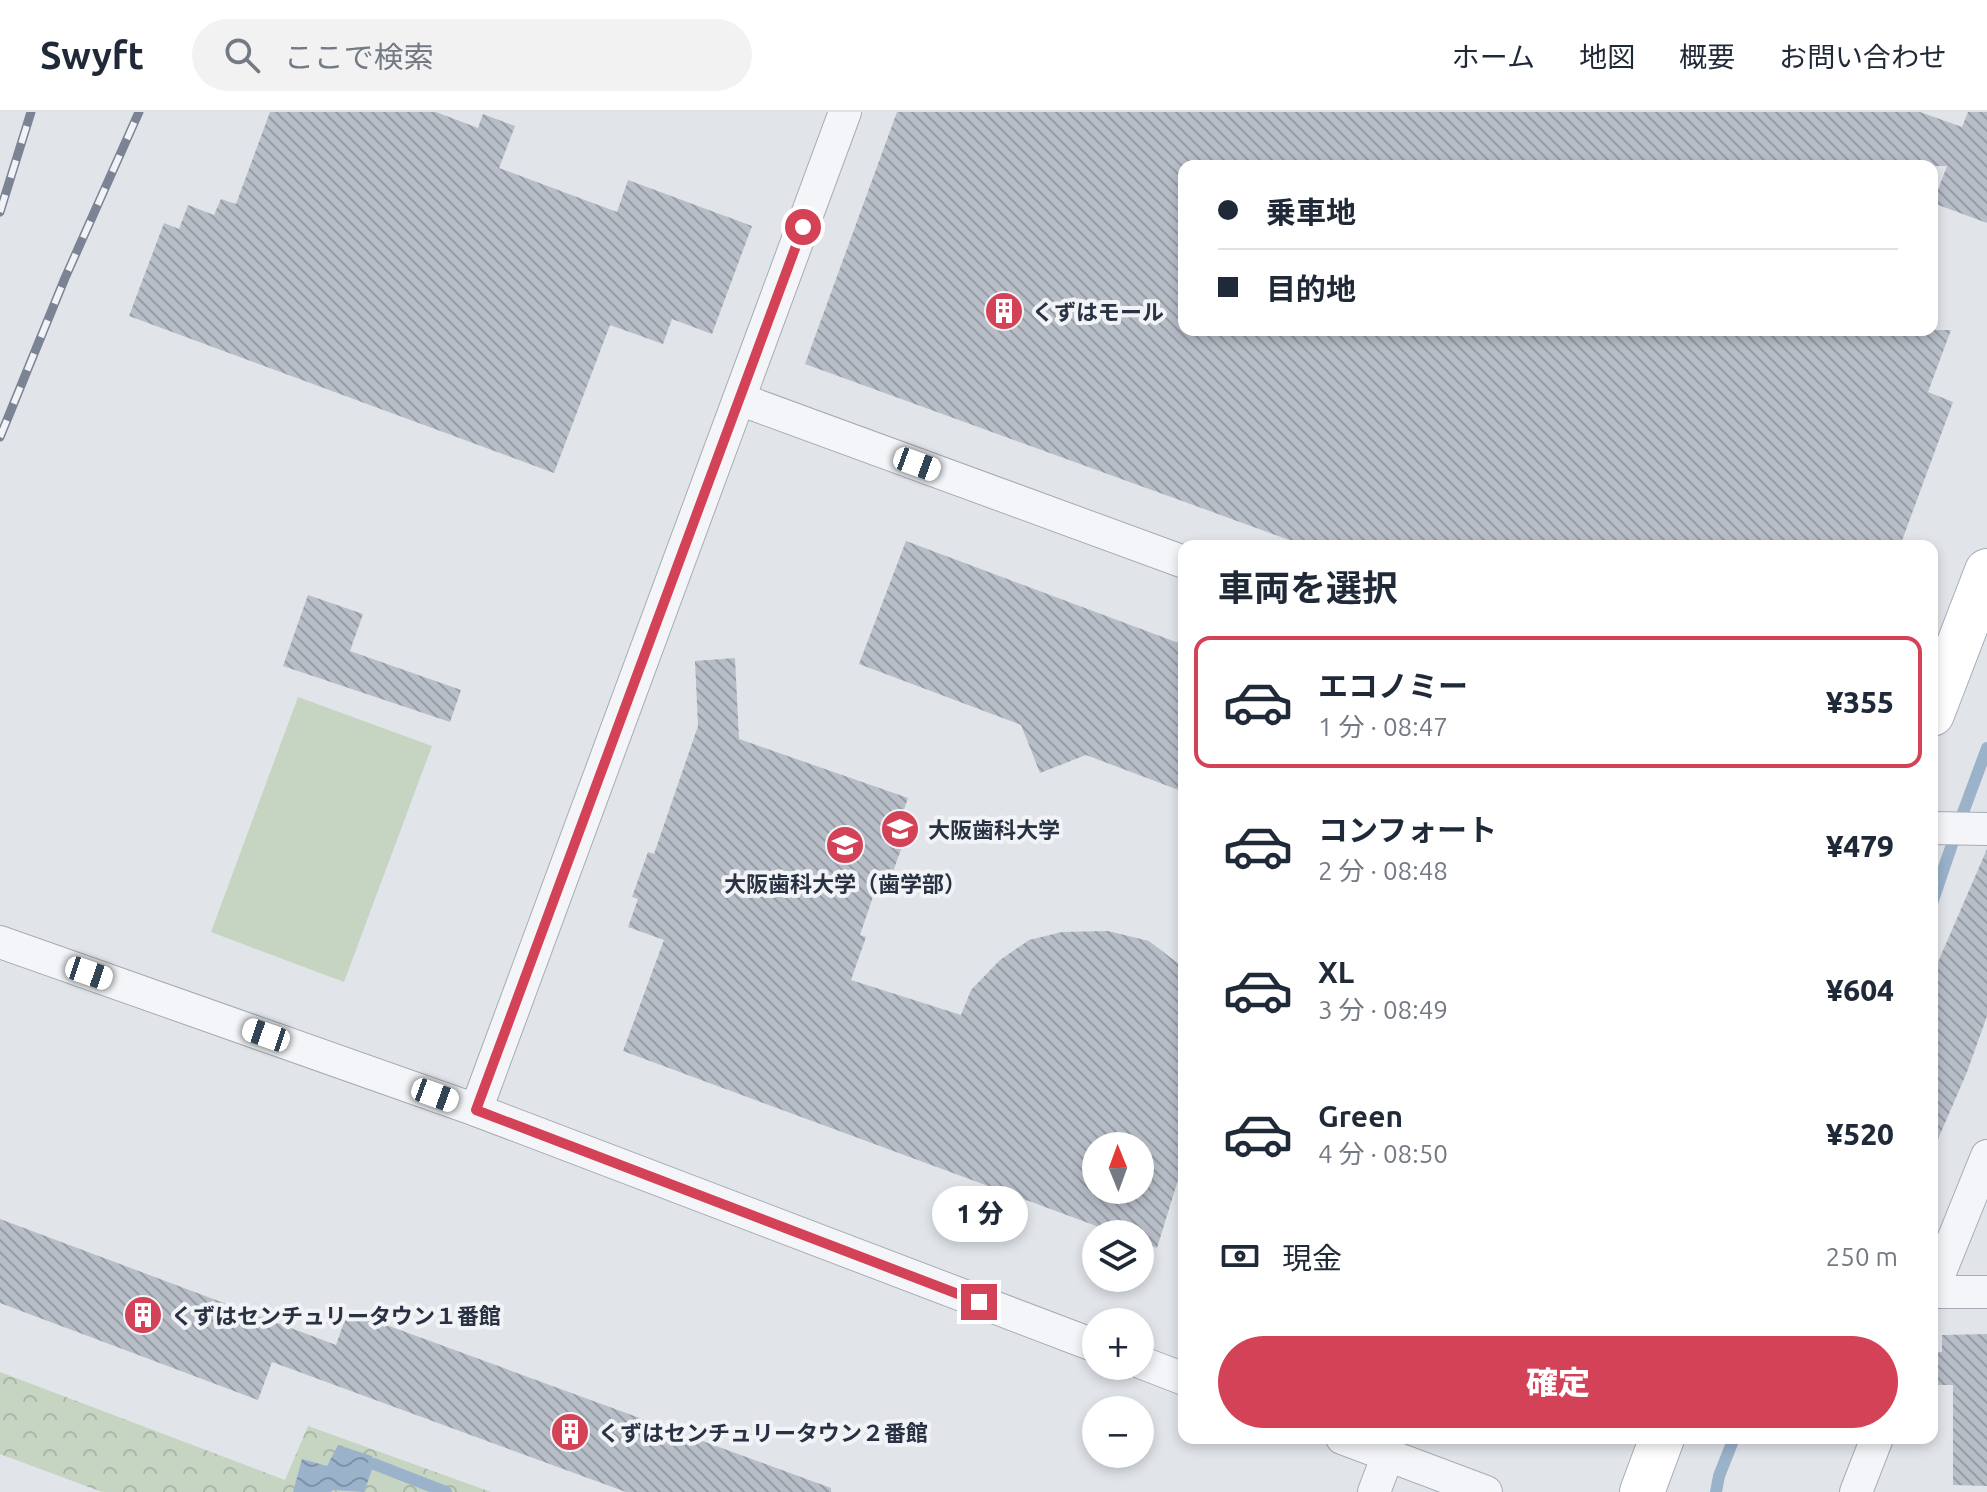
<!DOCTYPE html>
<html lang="ja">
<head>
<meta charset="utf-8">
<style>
	body { margin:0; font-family:Ubuntu,"Noto Sans JP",sans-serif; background:#f2f2f3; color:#1f2937; height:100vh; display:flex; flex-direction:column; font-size:30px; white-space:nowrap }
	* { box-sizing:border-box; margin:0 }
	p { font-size:26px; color:#747a83 }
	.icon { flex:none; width:44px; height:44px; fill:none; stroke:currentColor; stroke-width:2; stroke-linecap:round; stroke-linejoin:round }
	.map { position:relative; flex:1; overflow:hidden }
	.sheet { position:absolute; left:1178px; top:428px; width:760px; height:904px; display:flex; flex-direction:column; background:#fff; border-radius:16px; box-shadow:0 4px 12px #0003 }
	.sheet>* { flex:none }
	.banner { position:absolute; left:1178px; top:48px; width:760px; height:176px; border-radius:16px; box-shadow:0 4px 12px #0003; display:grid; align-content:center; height:176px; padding:0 40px; background:#fff }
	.needle { width:52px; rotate:359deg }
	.tools { position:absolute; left:1082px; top:1020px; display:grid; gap:16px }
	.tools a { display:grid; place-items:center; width:72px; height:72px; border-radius:50%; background:#fff; box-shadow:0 4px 12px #0003; font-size:40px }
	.end { position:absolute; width:36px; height:36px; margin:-18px; border:10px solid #d34257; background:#fff; box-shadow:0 0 0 4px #fff }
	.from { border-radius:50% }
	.bubble { position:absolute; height:56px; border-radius:28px; background:#fff; box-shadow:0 4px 12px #0003; font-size:26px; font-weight:800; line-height:56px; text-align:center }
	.car { position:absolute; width:24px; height:48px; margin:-24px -12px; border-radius:10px; box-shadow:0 0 6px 2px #0007; background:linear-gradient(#fff 24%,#345 0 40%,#fff 0 76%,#345 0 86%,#fff 0) }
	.banner b { display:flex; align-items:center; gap:28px; height:76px; font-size:30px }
	.banner b+b { border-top:2px solid #e0e1e3 }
	.banner i { width:20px; height:20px; background:#1f2937 }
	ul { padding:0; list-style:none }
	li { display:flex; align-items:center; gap:24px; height:132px; margin:0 16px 12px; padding:0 24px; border:4px solid transparent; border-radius:16px }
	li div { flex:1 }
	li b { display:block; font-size:30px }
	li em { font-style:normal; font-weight:800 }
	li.on { border-color:#d34257 }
	li>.icon { width:72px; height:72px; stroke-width:1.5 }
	h2 { padding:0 40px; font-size:36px; line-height:96px }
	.pay { display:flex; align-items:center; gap:20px; height:88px; padding:0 40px; font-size:30px }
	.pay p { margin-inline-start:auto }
	.action { display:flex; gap:16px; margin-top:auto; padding:16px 40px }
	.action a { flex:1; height:92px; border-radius:48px; background:#d34257; color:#fff; font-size:32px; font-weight:800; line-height:92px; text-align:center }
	header { display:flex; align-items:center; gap:48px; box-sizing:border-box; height:112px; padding:0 40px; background:#fff; border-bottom:2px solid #e0e1e3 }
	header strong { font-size:38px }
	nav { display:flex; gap:44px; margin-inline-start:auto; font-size:28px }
	.search { width:560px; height:72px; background:#f2f2f3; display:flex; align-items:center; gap:20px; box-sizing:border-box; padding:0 28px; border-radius:44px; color:#747a83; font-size:30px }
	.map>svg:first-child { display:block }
	.grass { fill:#c6d4c2 }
	.forest { fill:url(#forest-crowns) }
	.water { fill:url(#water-waves) }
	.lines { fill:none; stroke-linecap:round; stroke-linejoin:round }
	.stream { stroke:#9bb2cb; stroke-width:12 }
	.building { fill:url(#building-back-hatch); fill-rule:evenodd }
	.street-casing { stroke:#a6acb5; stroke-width:34 }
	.secondary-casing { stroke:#a6acb5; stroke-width:46 }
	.street { stroke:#f4f5f8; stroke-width:32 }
	.secondary { stroke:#fff; stroke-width:44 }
	.rail-casing { stroke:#7a8494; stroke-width:9 }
	.rail { stroke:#f1f3f7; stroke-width:6; stroke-dasharray:18; stroke-linecap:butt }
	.route { stroke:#d34257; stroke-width:10 }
	.labels { text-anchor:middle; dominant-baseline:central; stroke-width:8; stroke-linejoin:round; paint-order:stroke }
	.poi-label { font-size:22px; font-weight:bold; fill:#293243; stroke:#f1f3f7; text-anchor:start }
</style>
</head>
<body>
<header>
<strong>Swyft</strong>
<div class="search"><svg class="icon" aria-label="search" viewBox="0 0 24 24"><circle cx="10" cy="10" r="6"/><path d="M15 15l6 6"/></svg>ここで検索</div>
<nav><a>ホーム</a><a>地図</a><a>概要</a><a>お問い合わせ</a></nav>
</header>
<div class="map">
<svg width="1987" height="1380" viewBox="0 0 1987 1380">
	<defs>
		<pattern id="forest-crowns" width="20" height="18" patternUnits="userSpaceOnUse" patternTransform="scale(2)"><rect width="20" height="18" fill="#c6d4c2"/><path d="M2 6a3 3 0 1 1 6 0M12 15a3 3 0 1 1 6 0" fill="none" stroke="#aab6a8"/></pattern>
		<pattern id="water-waves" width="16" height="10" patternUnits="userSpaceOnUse" patternTransform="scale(2)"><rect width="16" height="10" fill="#9bb2cb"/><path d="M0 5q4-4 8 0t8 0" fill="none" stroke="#7e91a6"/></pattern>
		<pattern id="building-back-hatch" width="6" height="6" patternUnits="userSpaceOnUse" patternTransform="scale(2)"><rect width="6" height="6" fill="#b8bec8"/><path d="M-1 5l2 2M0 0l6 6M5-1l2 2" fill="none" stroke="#969ba4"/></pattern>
	</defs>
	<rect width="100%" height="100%" fill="#e1e5ea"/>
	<!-- grass -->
	<path class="grass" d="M 298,585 L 432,634 L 344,870 L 211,820 Z"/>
	<!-- forest -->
	<path class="forest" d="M 0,1260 L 285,1368 L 308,1314 L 491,1380 L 102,1380 L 0,1342 Z"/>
	<!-- water -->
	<path class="water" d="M 338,1333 L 372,1344 L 374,1352 L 364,1380 L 333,1378 L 331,1380 L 293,1380 L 302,1347 L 327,1354 Z"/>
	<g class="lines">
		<!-- stream -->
		<g class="stream">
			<path d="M 1932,791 L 1961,706 L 1987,636"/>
			<path d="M 374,1352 L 446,1380"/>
			<path d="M 1716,1380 L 1719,1364 L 1734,1326"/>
		</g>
	</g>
	<!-- building -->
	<g class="building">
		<path d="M 270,0 L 436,0 L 478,16 L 483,2 L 515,14 L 499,56 L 617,100 L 628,68 L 752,114 L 712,222 L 672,207 L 663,232 L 610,213 L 554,361 L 129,204 L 164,111 L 179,117 L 188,93 L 214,103 L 221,87 L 236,92 Z"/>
		<path d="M 897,0 L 1920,0 L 1962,15 L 1968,0 L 1987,0 L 1987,111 L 1933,91 L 1947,54 L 1184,54 L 1184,218 L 1951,218 L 1928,280 L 1953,290 L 1900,434 L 1306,434 L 805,252 Z"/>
		<path d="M 906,429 L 1184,533 L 1184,680 L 1086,643 L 1040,661 L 1021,613 L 859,552 Z"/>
		<path d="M 308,483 L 363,502 L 350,539 L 461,578 L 450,610 L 283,554 Z"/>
		<path d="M 735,546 L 739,627 L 908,686 L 894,726 L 904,729 L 891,765 L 881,761 L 860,823 L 866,825 L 851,868 L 961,903 L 971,878 L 1000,848 L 1029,828 L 1062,820 L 1108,819 L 1149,829 L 1184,856 L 1184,1070 L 1178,1068 L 1157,1136 L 1140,1130 L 1140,1122 L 1118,1122 L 623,939 L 664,828 L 628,815 L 638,787 L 632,785 L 648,740 L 654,742 L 698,614 L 695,549 ZM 1096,1034 L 1140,1034 L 1140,1078 L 1096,1078 Z"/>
		<path d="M 1987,737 L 1987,904 L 1967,960 L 1932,1041 L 1932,864 Z"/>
		<path d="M 0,1107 L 336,1233 L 348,1199 L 831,1376 L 831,1380 L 626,1380 L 272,1250 L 258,1288 L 0,1191 Z"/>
		<path d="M 1987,1222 L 1987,1374 L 1953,1373 L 1953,1273 L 1934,1273 L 1934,1240 L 1942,1240 L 1942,1223 Z"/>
	</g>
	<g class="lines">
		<defs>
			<g id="street">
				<path d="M 739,287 L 1184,450"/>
				<path d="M 1932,716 L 1987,717"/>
				<path d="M 0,830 L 476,998 L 1096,1234"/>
				<path d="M 476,998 L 845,0"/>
				<path d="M 1932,1180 L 1987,1044"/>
				<path d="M 1932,1180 L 1987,1180"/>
				<path d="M 1140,1250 L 1184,1267"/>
				<path d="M 1342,1326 L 1486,1380"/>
				<path d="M 1374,1380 L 1388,1343"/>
				<path d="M 1856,1380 L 1877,1326"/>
			</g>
			<g id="secondary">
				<path d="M 1932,602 L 1987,459"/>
				<path d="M 1642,1380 L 1662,1326"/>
			</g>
		</defs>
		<!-- street casing -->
		<use href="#street" class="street-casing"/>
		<!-- secondary casing -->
		<use href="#secondary" class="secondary-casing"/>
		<!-- street -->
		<use href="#street" class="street"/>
		<!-- secondary -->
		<use href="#secondary" class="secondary"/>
		<defs>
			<g id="rail">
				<path d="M 0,100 L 31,0"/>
				<path d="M 0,325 L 65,166 L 139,0"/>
			</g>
		</defs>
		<!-- rail casing -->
		<use href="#rail" class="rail-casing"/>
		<!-- rail -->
		<use href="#rail" class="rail"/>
	</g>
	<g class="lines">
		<!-- route -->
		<path class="route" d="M 803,115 L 476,998 L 979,1190"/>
	</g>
	<!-- icons -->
	<defs>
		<symbol id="building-disc" viewBox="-11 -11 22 22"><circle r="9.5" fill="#d34257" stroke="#f1f3f7"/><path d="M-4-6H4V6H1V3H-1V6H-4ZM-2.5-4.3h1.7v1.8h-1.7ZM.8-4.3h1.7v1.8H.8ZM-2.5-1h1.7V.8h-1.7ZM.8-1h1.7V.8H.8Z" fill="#fff"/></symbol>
		<symbol id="university-disc" viewBox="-11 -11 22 22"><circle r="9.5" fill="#d34257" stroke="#f1f3f7"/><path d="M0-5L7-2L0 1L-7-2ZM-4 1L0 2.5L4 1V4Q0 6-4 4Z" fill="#fff"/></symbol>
	</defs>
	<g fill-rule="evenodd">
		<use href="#building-disc" x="982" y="177" width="44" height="44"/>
		<use href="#university-disc" x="878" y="695" width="44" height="44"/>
		<use href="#university-disc" x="823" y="711" width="44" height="44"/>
		<use href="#building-disc" x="121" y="1181" width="44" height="44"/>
		<use href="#building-disc" x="548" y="1298" width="44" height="44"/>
	</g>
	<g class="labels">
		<!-- poi labels -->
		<g class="poi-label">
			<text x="1032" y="199">くずはモール</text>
			<text x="928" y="717">大阪歯科大学</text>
			<text x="845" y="771" text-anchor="middle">大阪歯科大学（歯学部）</text>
			<text x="171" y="1203">くずはセンチュリータウン１番館</text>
			<text x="598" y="1320">くずはセンチュリータウン２番館</text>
		</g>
	</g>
</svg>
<div class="tools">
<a><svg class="needle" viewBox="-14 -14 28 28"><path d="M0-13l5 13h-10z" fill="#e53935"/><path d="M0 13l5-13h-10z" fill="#747a83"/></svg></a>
<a><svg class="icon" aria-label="layers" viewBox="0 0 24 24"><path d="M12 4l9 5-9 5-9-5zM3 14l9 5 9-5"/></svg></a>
<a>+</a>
<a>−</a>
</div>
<i class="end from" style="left:803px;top:115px"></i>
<i class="end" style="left:979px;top:1190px"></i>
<div class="bubble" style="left:932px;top:1074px;width:96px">1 分</div>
<i class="car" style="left:917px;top:352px;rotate:110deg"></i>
<i class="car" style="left:89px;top:861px;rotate:109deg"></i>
<i class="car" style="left:266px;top:923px;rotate:289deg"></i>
<i class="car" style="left:435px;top:983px;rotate:110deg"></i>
<div class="banner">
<b><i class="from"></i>乗車地</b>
<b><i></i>目的地</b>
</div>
<section class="sheet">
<h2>車両を選択</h2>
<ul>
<li class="on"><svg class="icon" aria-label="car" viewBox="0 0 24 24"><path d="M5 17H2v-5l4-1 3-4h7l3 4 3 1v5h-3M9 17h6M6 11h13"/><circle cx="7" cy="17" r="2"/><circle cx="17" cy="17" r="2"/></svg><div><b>エコノミー</b><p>1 分 · 08:47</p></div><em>¥355</em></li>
<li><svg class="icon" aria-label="car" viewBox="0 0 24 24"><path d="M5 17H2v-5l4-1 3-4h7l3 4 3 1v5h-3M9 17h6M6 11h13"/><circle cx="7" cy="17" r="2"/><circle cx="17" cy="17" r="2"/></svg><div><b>コンフォート</b><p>2 分 · 08:48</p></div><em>¥479</em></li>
<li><svg class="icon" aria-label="car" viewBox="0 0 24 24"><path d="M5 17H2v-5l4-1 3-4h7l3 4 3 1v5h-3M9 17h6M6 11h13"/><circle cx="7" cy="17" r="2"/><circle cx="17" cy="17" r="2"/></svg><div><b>XL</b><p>3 分 · 08:49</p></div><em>¥604</em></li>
<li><svg class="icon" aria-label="car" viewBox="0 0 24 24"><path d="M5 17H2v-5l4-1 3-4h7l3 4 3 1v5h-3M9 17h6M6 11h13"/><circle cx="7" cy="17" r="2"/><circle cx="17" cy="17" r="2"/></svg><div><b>Green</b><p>4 分 · 08:50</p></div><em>¥520</em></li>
</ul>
<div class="pay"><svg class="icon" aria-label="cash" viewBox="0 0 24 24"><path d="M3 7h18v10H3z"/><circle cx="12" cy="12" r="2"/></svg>現金<p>250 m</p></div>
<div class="action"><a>確定</a></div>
</section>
</div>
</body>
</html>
